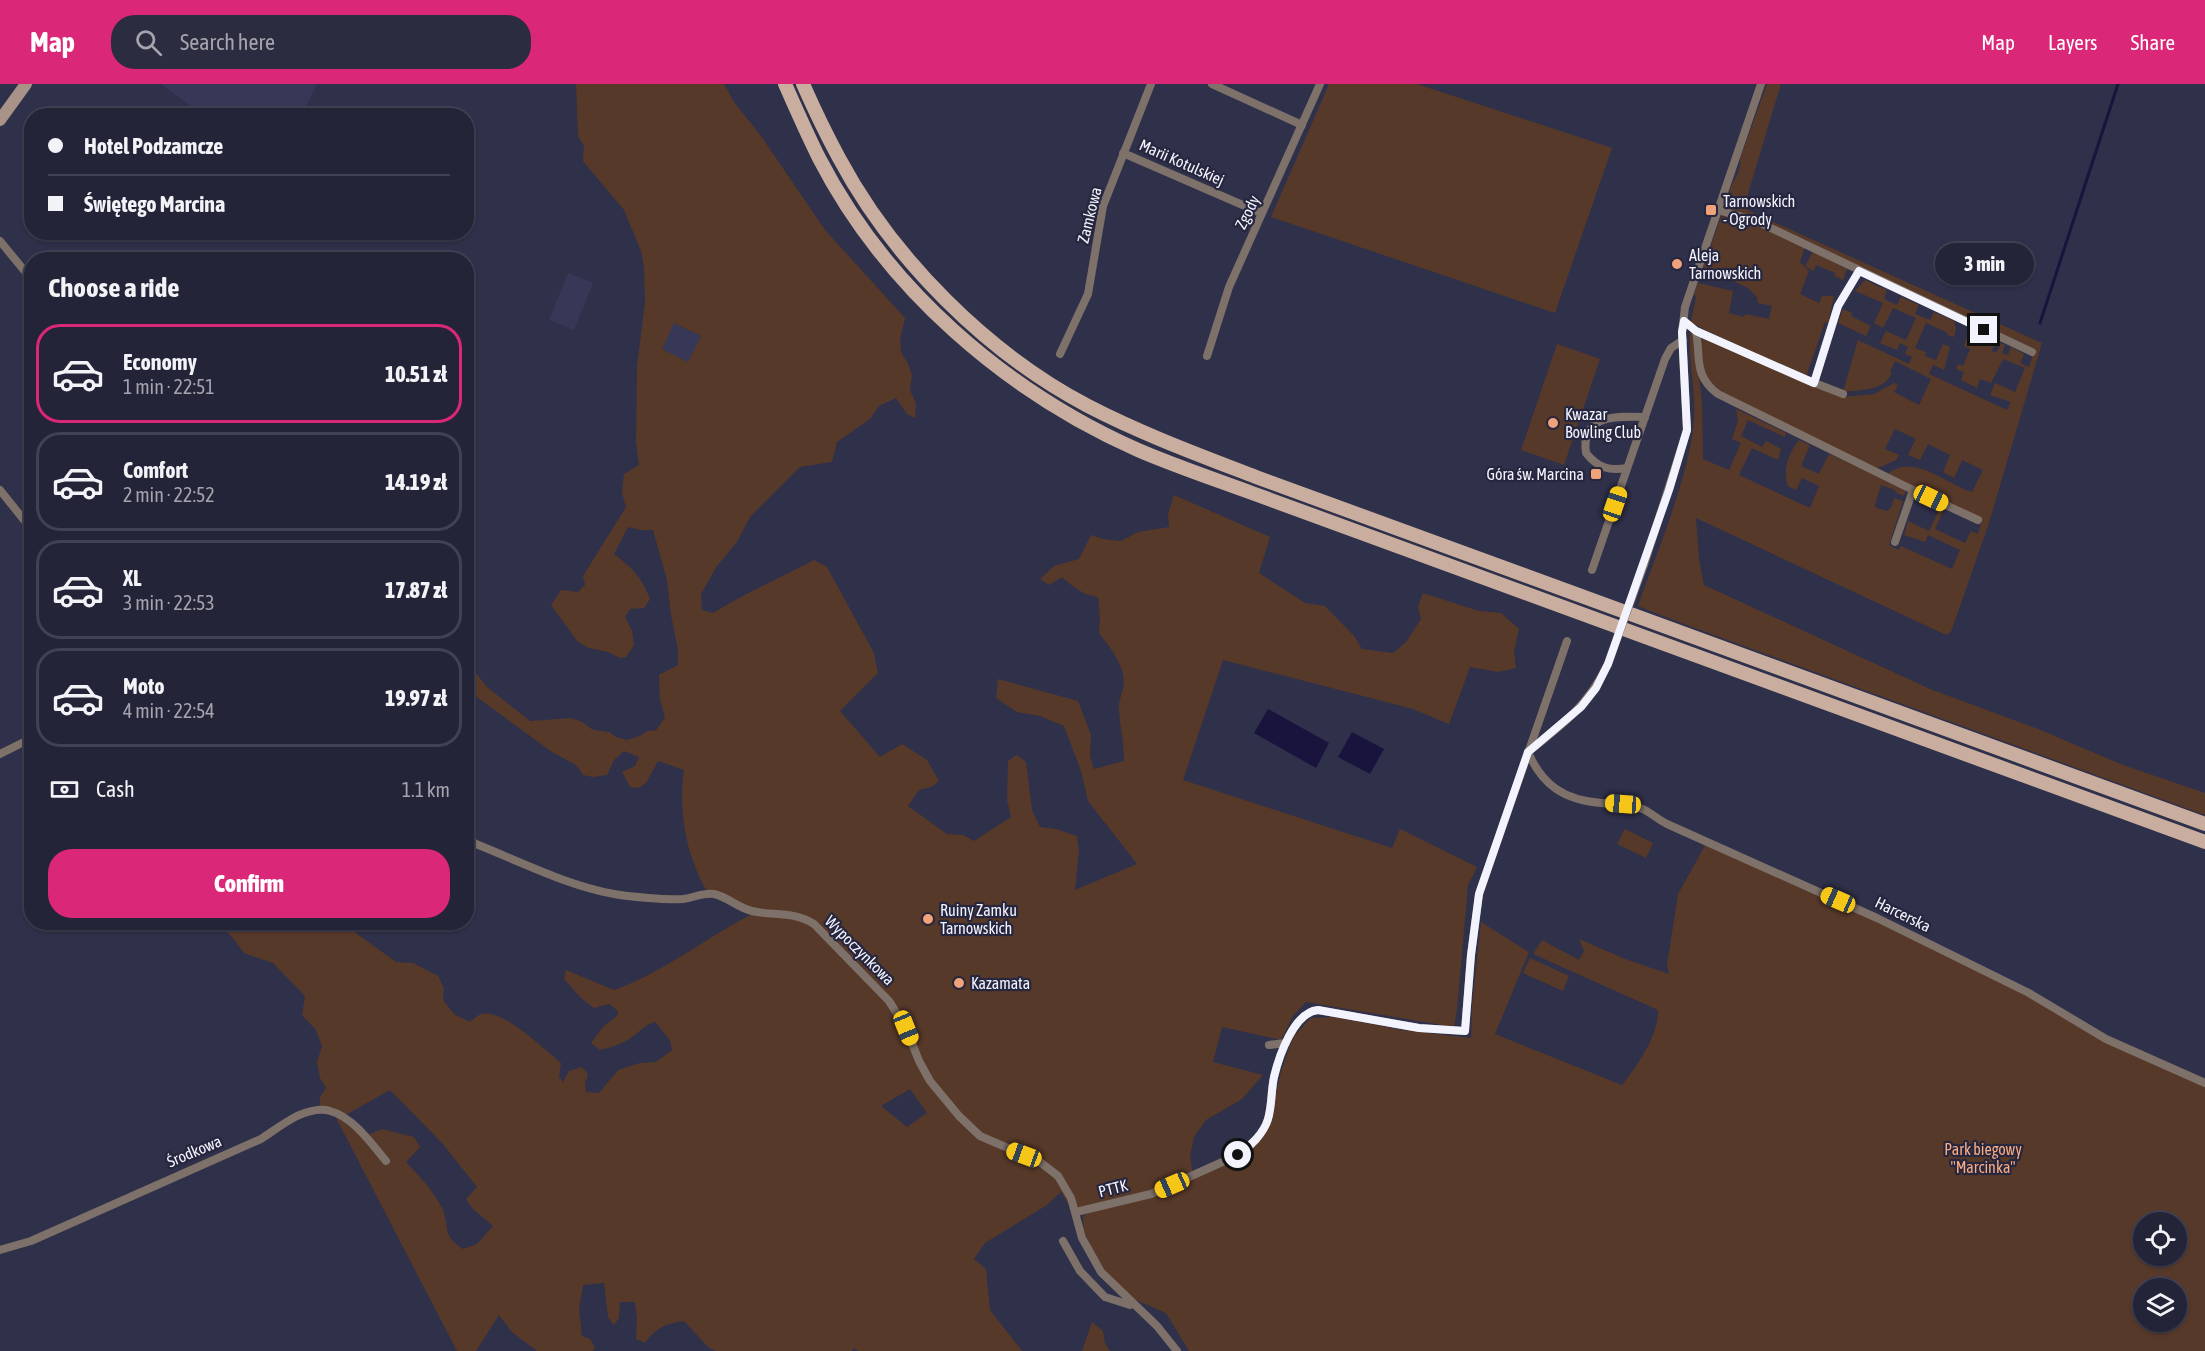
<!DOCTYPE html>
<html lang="en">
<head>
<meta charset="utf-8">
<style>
	body { margin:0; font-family:"Asap Condensed",sans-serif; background:#2b2c3f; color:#f1f3f6; height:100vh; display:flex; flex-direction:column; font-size:22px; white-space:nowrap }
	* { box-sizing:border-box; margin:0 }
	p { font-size:20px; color:#a3a4ad }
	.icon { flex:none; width:33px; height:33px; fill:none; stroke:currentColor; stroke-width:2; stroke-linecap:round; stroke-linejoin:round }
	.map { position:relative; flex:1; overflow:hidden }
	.sheet { position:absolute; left:24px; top:168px; width:450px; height:678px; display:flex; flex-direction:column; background:#232437; border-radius:24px; box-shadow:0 2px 4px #0004,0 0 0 2px #404152 }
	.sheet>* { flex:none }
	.banner { position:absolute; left:24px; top:24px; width:450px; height:132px; border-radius:24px; box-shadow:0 2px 4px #0004,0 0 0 2px #404152; display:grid; align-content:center; height:132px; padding:0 24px; background:#232437 }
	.controls { position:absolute; left:2133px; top:1128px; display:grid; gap:12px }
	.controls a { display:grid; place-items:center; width:54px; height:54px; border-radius:50%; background:#232437; box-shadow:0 2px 4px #0004,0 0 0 2px #404152; font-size:30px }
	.end { position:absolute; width:27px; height:27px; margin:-14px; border:8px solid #f2f3fd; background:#111; box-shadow:0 0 0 3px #111 }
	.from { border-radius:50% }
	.bubble { position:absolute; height:42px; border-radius:21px; background:#232437; box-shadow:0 2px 4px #0004,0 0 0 2px #404152; font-size:20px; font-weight:800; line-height:42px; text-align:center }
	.car { position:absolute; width:18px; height:36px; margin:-18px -9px; border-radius:8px; box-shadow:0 0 4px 2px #0007; background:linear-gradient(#f5c518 24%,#345 0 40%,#f5c518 0 76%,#345 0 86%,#f5c518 0) }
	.banner b { display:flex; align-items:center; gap:21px; height:57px; font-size:22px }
	.banner b+b { border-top:2px solid #404152 }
	.banner i { width:15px; height:15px; background:#f1f3f6 }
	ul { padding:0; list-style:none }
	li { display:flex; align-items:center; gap:18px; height:99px; margin:0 12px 9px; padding:0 12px; border:3px solid #404152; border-radius:24px }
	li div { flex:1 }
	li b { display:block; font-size:22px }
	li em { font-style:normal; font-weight:800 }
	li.active { border-color:#db2777 }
	li>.icon { width:54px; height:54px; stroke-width:1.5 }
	h2 { padding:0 24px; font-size:27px; line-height:72px }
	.pay { display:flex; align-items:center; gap:15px; height:66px; padding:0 24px; font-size:22px }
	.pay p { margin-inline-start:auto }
	.primary-button { display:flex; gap:12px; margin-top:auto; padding:12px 24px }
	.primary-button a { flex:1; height:69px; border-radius:24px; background:#db2777; color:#fff; font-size:24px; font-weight:800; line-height:69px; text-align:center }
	header { display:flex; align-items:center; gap:36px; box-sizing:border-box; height:84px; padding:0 30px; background:#db2777; color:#fff }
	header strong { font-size:28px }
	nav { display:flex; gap:33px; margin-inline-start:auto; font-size:21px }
	.search { width:420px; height:54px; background:#2b2c3f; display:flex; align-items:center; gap:15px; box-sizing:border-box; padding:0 21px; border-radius:24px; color:#a3a4ad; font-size:22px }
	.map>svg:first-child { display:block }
	.built { fill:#373857 }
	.green { fill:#57392a; fill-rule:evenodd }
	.water { fill:#18143e }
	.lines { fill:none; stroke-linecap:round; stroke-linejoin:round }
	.stream { stroke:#18143e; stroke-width:3 }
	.street { stroke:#7e716a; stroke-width:8 }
	.secondary { stroke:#a99389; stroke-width:12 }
	.primary { stroke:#c9aea0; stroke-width:14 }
	.street-bridge { stroke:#7e716a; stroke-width:8 }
	.route { stroke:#f2f3fd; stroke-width:8 }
	.poi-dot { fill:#f0a27a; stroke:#26263e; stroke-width:2 }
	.labels { text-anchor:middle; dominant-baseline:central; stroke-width:4.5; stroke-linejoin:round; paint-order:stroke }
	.street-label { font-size:16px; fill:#f2f3fd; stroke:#26263e }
	.poi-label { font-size:16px; fill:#f2f3fd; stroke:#26263e; text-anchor:start }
	.park-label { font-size:16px; fill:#f9ab83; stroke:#26263e }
</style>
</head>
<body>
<header>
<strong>Map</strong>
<div class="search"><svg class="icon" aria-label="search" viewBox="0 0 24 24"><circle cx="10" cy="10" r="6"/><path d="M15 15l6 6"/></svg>Search here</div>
<nav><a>Map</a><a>Layers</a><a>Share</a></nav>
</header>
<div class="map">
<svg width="2205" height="1267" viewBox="0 0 2205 1267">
	<rect width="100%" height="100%" fill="#2f3049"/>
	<!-- built -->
	<g class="built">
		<path d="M 161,0 L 317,0 L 302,31 L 204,32 Z"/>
		<path d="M 568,189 L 593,199 L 574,246 L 549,236 Z"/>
		<path d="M 674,239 L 701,252 L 688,279 L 661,265 Z"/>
	</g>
	<!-- green -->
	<g class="green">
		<path d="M 576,0 L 724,0 L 734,18 L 761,52 L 825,146 L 905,234 L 900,255 L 901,268 L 908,280 L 912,291 L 910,306 L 916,320 L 915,334 L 907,330 L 896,314 L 879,322 L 870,335 L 837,358 L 832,378 L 800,383 L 750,433 L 737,458 L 717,482 L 701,510 L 702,526 L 713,529 C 745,509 780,494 814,476 L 827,483 L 874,569 L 878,589 L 840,627 L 880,673 L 902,660 L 927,676 L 939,697 L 931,703 L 919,706 L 908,722 L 947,750 L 963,751 L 974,757 L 1011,733 L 1007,716 L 1008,677 L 1017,671 L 1026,678 L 1032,726 L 1040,743 L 1056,745 L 1077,752 L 1079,767 L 1075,806 L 1137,780 L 1088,717 L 1081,687 L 1064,642 L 1040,632 L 1017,628 L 996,614 L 998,595 L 1078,617 L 1091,651 L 1090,672 L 1094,685 L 1124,677 C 1124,659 1120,643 1119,626 C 1118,616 1123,609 1124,599 C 1124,581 1110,562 1099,550 L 1100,534 L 1098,513 C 1083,511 1073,503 1062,493 L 1049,501 L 1040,495 L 1054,482 L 1079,475 L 1091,451 L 1103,455 L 1121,457 L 1138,448 L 1169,443 L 1168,430 L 1174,411 L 1270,453 L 1259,489 L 1305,519 L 1325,522 L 1354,552 L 1362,565 L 1393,569 L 1406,558 L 1421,535 L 1418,523 L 1423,509 L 1479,527 L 1501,529 L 1519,545 L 1514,567 L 1516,584 L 1498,588 L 1470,583 L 1449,640 L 1413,625 L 1223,576 L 1183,696 L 1392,764 L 1400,745 L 1477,783 L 1468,801 L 1457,926 L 1454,943 L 1306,918 L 1293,932 L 1281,956 L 1222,943 L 1213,978 L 1263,991 L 1242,1015 L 1206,1036 L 1194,1053 L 1190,1072 L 1193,1091 L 1151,1110 L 1072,1126 L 1061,1108 L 1047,1121 L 985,1159 L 974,1175 L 986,1185 L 990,1226 L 1022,1267 L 858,1267 L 854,1264 L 852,1267 L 716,1267 L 709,1264 L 684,1237 C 665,1240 657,1243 645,1259 L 636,1255 L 637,1234 L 635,1218 L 620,1218 L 619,1234 L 614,1241 L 608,1233 L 604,1199 L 583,1201 L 579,1225 L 582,1252 L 590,1255 L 595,1264 L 592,1267 L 537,1267 L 512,1248 L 499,1231 L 476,1267 L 457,1267 L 333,1028 L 319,1027 L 320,1013 L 326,1004 L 320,994 L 317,978 L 322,962 L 316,946 L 302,931 L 305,912 L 273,879 L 244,869 L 233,854 L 217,839 L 342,839 L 396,878 L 413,879 L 438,892 L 444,904 L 443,916 L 454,930 L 470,938 C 473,935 478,931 482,930 C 502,924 545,966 561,979 L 559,993 L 563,998 L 569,987 L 582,983 L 588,990 L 585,1000 L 586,1008 L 599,1009 L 618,986 L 640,979 L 656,978 L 672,966 L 670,956 L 655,938 C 644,941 639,949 629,955 C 620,961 611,963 600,966 L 591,959 L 604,942 L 617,932 L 618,927 L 609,920 L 594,924 L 581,914 L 564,895 L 566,886 L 614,906 C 665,888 708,852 756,828 L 708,809 C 686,773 678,727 684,686 L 658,677 L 646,699 L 639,704 L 630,703 L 622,688 L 635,682 L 639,673 L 624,667 L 614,676 L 607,691 L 593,693 L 583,691 L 576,681 L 552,668 L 467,606 L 467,578 L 487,603 L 530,637 L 571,634 L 582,638 L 593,646 L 609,648 L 616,653 L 627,656 L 640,652 L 647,647 L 656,646 L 665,634 L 660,615 L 659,591 L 678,581 L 678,566 L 671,531 L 667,496 L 653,446 L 641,446 L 628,443 L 614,470 C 633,485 641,492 650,515 L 644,524 L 630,525 L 625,533 L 632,547 L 634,561 L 626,573 L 620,574 L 608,568 L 589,564 L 578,558 L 551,521 L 561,506 L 578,508 L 585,501 L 583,492 L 626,423 L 622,409 L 624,390 L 639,381 L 636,357 L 637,283 L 645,219 L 644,184 L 641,167 L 624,126 L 583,77 L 584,62 L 578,52 ZM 674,239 L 701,252 L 688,278 L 662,265 ZM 910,1005 L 927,1029 L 907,1043 L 881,1022 ZM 390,1006 L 443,1060 L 477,1103 L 466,1115 L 472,1124 L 493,1142 L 477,1160 L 463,1165 C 440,1150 451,1144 442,1124 C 434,1107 418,1091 406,1078 L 420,1063 L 414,1053 L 382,1045 L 363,1053 L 342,1033 Z"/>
		<path d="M 1329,0 L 1417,0 L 1612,64 L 1555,229 L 1271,133 Z"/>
		<path d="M 1767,0 L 1781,0 L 1749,106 L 1745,123 L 1747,126 L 2042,259 L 1989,439 L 1951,548 L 1946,551 L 1696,434 L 1699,475 L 1704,501 L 1930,605 L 2038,645 L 2123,681 L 2205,709 L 2205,731 L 1676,537 L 1638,522 C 1657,467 1689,394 1694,337 C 1696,306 1688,276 1690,245 L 1693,249 L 1702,316 L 1703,375 L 1729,386 L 1741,359 L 1732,355 L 1738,336 L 1736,325 L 1786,349 L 1785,353 L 1748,336 L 1741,352 L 1762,363 L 1766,357 L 1781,365 L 1778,376 L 1752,364 L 1739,391 L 1810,424 L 1819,402 L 1802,394 L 1796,406 L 1788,402 C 1782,387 1789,368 1799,356 L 1810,361 L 1801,382 L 1819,390 L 1829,370 L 1904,404 L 1906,407 L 1904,412 L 1896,409 L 1895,406 L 1881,401 L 1875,421 L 1876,424 L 1887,427 L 1891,424 L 1894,414 L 1903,417 L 1889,461 L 1899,466 L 1901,462 L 1952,485 L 1960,466 L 1928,451 L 1925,458 L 1904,451 L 1908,437 L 1929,447 L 1939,426 L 1943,428 L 1935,445 L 1965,459 L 1971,447 L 1978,450 L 1982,435 L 1888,390 C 1914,368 1947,401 1972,408 L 1983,386 L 1962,376 L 1954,394 L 1943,388 L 1950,371 L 1928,360 L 1920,376 L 1908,371 L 1916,355 L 1895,345 L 1885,365 L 1899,371 L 1896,376 L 1878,384 L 1871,382 L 1723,310 L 1705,292 L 1701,261 L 1702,256 L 1704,254 L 1842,313 L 1874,310 L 1894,299 L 1898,301 L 1894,308 L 1919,321 L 1931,295 L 1895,277 L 1890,287 L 1892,288 C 1886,307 1859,306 1843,308 L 1858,256 L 1909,280 L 1912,273 L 1905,270 L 1908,263 L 1900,259 L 1897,266 L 1880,259 L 1886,247 L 1906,256 L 1916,234 L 1893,224 L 1883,244 L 1874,239 L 1883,219 L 1855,207 L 1865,196 L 1887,206 L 1884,215 L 1897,221 L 1901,213 L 1919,221 L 1915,230 L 1930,236 L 1934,228 L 1954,237 L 1956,244 L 1954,253 L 1947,251 L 1948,249 L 1926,239 L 1915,264 L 1926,268 L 1925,272 L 1936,276 L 1943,260 L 1950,263 L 1944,286 L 1933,281 L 1929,290 L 2007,326 L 2011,318 L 1990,311 L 1995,299 L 2015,308 L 2025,284 L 2003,275 L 1991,299 L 1980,295 L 1977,304 L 1961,296 L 1964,288 L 1956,285 L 1958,280 L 1963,282 L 1970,265 L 1964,262 L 1970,245 L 1996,257 L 1992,267 L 1996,269 L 2001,259 L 2005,261 L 2002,269 L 2008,271 L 2011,263 L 2024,270 L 2020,279 L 2029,283 L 2034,267 L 2029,262 L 1727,124 L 1725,122 C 1727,116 1729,109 1731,103 C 1735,93 1742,87 1740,75 Z"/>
		<path d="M 1728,132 L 1743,136 L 1805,163 L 1800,178 L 1809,187 L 1800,210 L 1819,219 L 1822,212 L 1834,212 L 1828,239 L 1825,238 L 1806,293 L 1705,246 L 1691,238 L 1696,213 L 1694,210 L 1698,199 L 1733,207 L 1729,229 L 1744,233 L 1745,230 L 1769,235 L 1772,222 L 1758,219 L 1757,213 L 1748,204 L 1722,192 L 1720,197 L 1701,190 L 1721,133 Z"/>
		<path d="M 1813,167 L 1847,185 L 1843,196 L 1834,192 L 1835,189 L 1816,181 L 1813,187 L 1805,182 Z"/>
		<path d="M 1843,225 L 1852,229 L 1851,232 L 1871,242 L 1866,252 L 1838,239 Z"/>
		<path d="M 1557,260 L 1600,275 L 1564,381 L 1521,366 Z"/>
		<path d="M 1625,745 L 1653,759 L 1646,774 L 1617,760 Z"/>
		<path d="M 1707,758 L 2029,909 L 2106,955 L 2205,999 L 2205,1267 L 1189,1267 L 1166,1229 L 1131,1214 L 1098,1179 L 1084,1147 L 1083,1132 L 1088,1129 L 1239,1075 L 1268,1044 L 1281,988 L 1293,953 L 1311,934 L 1335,933 L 1402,946 L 1471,954 L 1472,922 L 1481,838 L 1529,868 L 1495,950 L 1622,1001 C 1637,982 1659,951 1658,926 L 1533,870 L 1542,856 L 1579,876 L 1584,867 L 1579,855 L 1625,875 L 1669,890 L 1667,881 L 1678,810 ZM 2144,1138 L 2176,1138 L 2176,1172 L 2144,1172 ZM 2144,1204 L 2176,1204 L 2176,1238 L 2144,1238 Z"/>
		<path d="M 1530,874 L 1569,892 L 1563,907 L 1523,889 Z"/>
		<path d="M 1092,1238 L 1103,1247 L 1105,1259 L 1110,1267 L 1082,1267 Z"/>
	</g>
	<!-- water -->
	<g class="water">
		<path d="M 1268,625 L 1329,659 L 1316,684 L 1254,649 Z"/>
		<path d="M 1352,648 L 1384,665 L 1370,690 L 1338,673 Z"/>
	</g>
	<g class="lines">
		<!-- stream -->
		<path class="stream" d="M 2040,239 L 2118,0"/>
		<!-- street -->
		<g class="street">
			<path d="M 1212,0 L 1302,41"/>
			<path d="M 1123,69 L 1261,129"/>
			<path d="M 1717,126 L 1754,136 L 2032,268"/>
			<path d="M 0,157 L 32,196"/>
			<path d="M 1684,237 L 1696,247 L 1802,294 L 1843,310"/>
			<path d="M 1696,247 C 1701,274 1693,291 1718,310 L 1913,406 L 1895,458"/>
			<path d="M 1060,270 L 1088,210 L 1103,122 L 1151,0"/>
			<path d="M 1207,272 L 1229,203 L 1320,0"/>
			<path d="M 1814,299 L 1838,222 L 1859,187"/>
			<path d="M 1627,384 C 1609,387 1598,384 1586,369 C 1580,330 1618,332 1645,333"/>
			<path d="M 0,406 L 32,446"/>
			<path d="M 1913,406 L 1978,436"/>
			<path d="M 1644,481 L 1687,346 L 1682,248 L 1685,223 L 1761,0"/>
			<path d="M 1592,486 L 1665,275 L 1671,264 L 1683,256"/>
			<path d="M 1528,668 C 1542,701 1564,716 1601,719 C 1615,720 1629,720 1643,725 C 1651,729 1659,736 1667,740 L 1877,834 L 2029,909 L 2106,955 L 2205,999"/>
			<path d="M 1528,668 C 1565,639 1587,622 1608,580"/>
			<path d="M 0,670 L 32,654"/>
			<path d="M 466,753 L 476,760 C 521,778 566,801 614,810 C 632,813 665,816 683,815 C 694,814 703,808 714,810 C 728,813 738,824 752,827 C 773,832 794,827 814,840 L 889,917 L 906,944 L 919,977 L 930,997 L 959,1032 L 980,1052 L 1040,1078 L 1058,1092 L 1071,1114 L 1082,1154 L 1101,1188 L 1157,1242 L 1177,1267"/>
			<path d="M 1269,961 L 1286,959"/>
			<path d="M 1076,1128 L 1151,1110 L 1238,1071 C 1250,1063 1264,1049 1268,1035 C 1272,1022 1271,1007 1274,993 C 1279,972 1294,928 1318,926 L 1419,944 L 1465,947 L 1471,871 L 1479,810 L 1567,557"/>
			<path d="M 1063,1157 L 1080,1187 L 1105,1213 L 1130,1221"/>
			<path d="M 0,1166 L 31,1157 L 261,1055 C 273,1047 285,1038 297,1032 C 306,1028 320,1024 330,1027 C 353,1033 371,1059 386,1077"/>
		</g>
		<!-- secondary -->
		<path class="secondary" d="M 0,36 L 26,0"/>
		<!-- primary -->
		<g class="primary">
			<path d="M 785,0 C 796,25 807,50 819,74 C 886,204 1005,307 1138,366 C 1175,382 1214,395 1252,409 L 2205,758"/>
			<path d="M 803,0 C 814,25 826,50 839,74 C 893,175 987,269 1088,322 C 1142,350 1199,371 1256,393 L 2205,740"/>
		</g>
		<!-- street-bridge -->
		<path class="street-bridge" d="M 1608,580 L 1644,481"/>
	</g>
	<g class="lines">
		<!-- route -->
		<path class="route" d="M 1238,1071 C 1250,1063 1264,1049 1268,1035 C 1272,1022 1271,1007 1274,993 C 1279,972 1294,928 1318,926 L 1419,944 L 1465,947 L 1471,871 L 1479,810 L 1528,668 L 1581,623 L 1596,604 L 1608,580 L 1669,406 L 1687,346 L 1682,248 L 1684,237 L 1696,247 L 1814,299 L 1838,222 L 1859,187 L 1984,246"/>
	</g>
	<!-- markers -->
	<g class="poi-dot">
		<rect x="1705" y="120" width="12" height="12" rx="3"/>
		<circle cx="1677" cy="180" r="6"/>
		<circle cx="1553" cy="339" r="6"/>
		<rect x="1590" y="384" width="12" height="12" rx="3"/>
		<circle cx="928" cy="835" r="6"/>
		<circle cx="959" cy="899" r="6"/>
	</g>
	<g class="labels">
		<!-- street labels -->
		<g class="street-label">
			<text transform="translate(1182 78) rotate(24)">Marii Kotulskiej</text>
			<text transform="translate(1247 128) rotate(-64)">Zgody</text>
			<text transform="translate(1089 131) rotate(-76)">Zamkowa</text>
			<text transform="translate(1903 830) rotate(26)">Harcerska</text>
			<text transform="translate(860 866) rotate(45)">Wypoczynkowa</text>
			<text transform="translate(194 1067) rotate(-23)">Środkowa</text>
			<text transform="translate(1113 1104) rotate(-14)">PTTK</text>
		</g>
		<!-- poi labels -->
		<g class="poi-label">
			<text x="1723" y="117">Tarnowskich<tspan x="1723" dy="18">- Ogrody</tspan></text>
			<text x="1689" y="171">Aleja<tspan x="1689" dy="18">Tarnowskich</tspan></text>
			<text x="1565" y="330">Kwazar<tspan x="1565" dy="18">Bowling Club</tspan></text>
			<text x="1584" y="390" text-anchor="end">Góra św. Marcina</text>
			<text x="940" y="826">Ruiny Zamku<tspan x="940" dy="18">Tarnowskich</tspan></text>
			<text x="971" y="899">Kazamata</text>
		</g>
		<!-- park labels -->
		<g class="park-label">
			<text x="1983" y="1065">Park biegowy<tspan x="1983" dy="18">"Marcinka"</tspan></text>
		</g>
	</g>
</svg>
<div class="controls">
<a><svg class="icon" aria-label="locate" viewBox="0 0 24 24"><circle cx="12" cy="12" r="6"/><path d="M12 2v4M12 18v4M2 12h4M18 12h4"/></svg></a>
<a><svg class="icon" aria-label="layers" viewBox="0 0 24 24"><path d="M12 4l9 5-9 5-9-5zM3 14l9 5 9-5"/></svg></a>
</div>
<i class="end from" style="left:1238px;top:1071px"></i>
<i class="end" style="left:1984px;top:246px"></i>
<div class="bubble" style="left:1935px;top:159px;width:99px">3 min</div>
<i class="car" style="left:1931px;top:414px;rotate:115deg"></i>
<i class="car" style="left:1615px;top:420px;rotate:19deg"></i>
<i class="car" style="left:1623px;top:720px;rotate:274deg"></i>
<i class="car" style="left:1838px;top:816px;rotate:294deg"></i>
<i class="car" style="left:906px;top:944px;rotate:158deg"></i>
<i class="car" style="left:1024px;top:1071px;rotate:290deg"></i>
<i class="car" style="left:1172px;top:1101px;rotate:246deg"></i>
<div class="banner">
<b><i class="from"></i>Hotel Podzamcze</b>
<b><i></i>Świętego Marcina</b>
</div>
<section class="sheet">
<h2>Choose a ride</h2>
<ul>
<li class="active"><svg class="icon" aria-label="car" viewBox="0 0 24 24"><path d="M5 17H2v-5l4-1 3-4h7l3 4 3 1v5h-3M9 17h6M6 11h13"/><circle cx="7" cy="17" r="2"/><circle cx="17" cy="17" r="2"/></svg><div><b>Economy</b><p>1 min · 22:51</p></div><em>10.51 zł</em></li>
<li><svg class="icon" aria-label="car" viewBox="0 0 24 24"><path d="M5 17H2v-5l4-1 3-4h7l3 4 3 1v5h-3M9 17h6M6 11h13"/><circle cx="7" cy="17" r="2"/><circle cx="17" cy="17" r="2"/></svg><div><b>Comfort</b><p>2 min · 22:52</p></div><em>14.19 zł</em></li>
<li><svg class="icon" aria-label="car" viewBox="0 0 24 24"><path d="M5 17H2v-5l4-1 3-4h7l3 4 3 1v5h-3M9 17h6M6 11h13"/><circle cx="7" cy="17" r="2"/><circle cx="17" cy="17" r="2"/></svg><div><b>XL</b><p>3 min · 22:53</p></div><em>17.87 zł</em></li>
<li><svg class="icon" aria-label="car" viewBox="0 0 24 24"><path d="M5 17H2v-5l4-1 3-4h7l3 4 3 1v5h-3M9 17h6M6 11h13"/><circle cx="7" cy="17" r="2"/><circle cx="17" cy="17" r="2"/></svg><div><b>Moto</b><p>4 min · 22:54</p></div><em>19.97 zł</em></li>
</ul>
<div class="pay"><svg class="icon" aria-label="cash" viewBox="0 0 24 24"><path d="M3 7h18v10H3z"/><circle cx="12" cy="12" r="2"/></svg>Cash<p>1.1 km</p></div>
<div class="primary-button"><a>Confirm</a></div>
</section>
</div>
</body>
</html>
